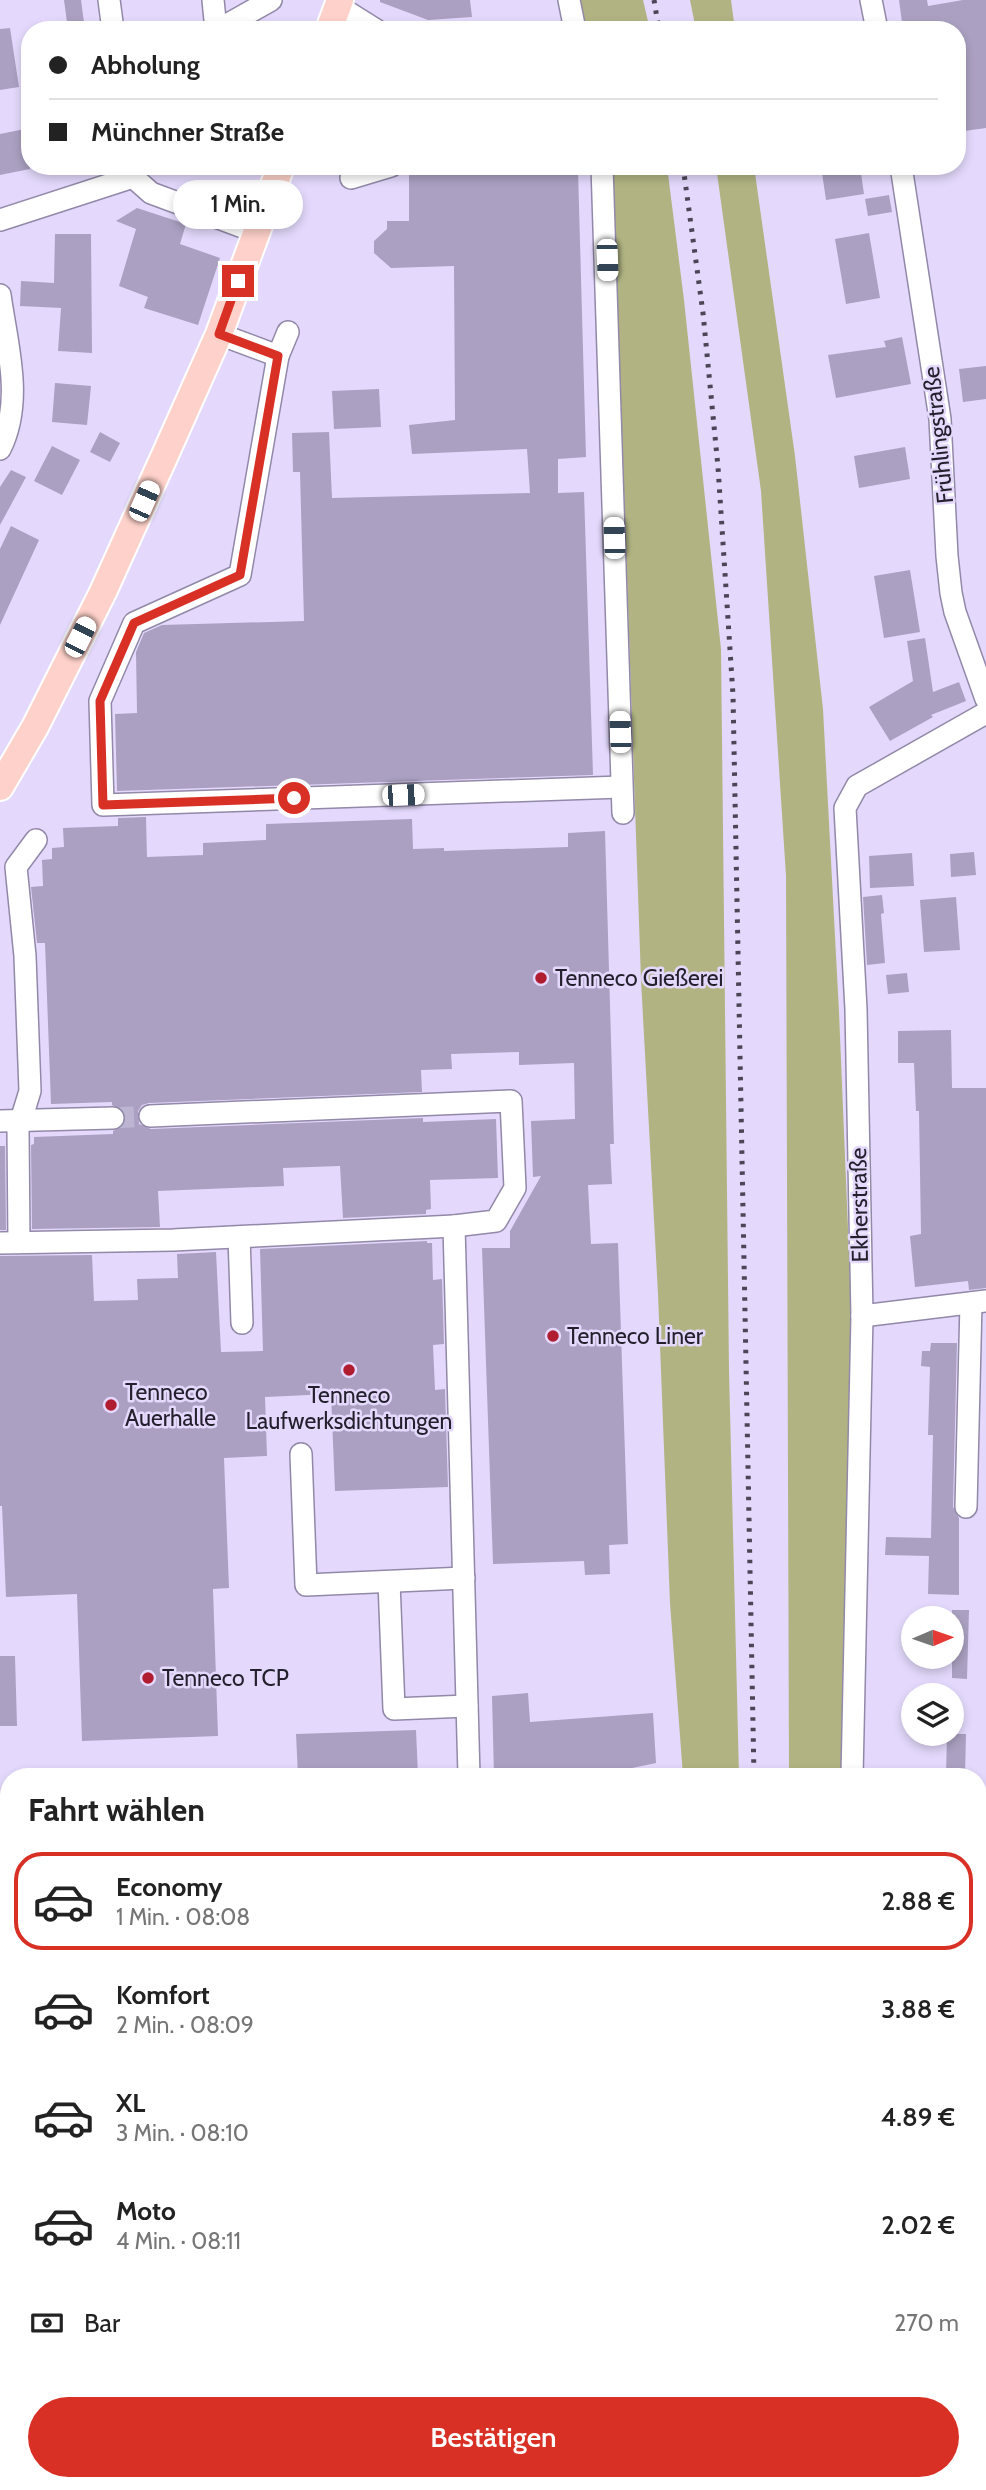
<!DOCTYPE html>
<html lang="de">
<head>
<meta charset="utf-8">
<style>
	body { margin:0; font-family:Cabin,sans-serif; background:#f2f2f2; color:#222; height:100vh; display:flex; flex-direction:column; font-size:26px; white-space:nowrap }
	* { box-sizing:border-box; margin:0 }
	p { font-size:23px; color:#767676 }
	.icon { flex:none; width:38px; height:38px; fill:none; stroke:currentColor; stroke-width:2; stroke-linecap:round; stroke-linejoin:round }
	.map { position:relative; flex:1; overflow:hidden }
	.sheet { position:absolute; left:0px; top:1768px; width:987px; height:723px; display:flex; flex-direction:column; background:#fff; border-radius:28px 28px 0 0; box-shadow:0 4px 10px #0003 }
	.sheet>* { flex:none }
	.guide { position:absolute; left:21px; top:21px; width:945px; height:154px; border-radius:28px; box-shadow:0 4px 10px #0003; display:grid; align-content:center; height:154px; padding:0 28px; background:#fff }
	.needle { width:46px; rotate:88deg }
	.buttons { position:absolute; left:901px; top:1606px; display:grid; gap:14px }
	.buttons a { display:grid; place-items:center; width:63px; height:63px; border-radius:50%; background:#fff; box-shadow:0 4px 10px #0003; font-size:35px }
	.end { position:absolute; width:32px; height:32px; margin:-16px; border:9px solid #d93025; background:#fff; box-shadow:0 0 0 4px #fff }
	.from { border-radius:50% }
	.bubble { position:absolute; height:49px; border-radius:24px; background:#fff; box-shadow:0 4px 10px #0003; font-size:23px; font-weight:600; line-height:49px; text-align:center }
	.car { position:absolute; width:21px; height:42px; margin:-21px -10px; border-radius:9px; box-shadow:0 0 5px 2px #0007; background:linear-gradient(#fff 24%,#345 0 40%,#fff 0 76%,#345 0 86%,#fff 0) }
	.guide b { display:flex; align-items:center; gap:24px; height:66px; font-size:26px }
	.guide b+b { border-top:2px solid #e0e0e0 }
	.guide i { width:18px; height:18px; background:#222 }
	ul { padding:0; list-style:none }
	li { display:flex; align-items:center; gap:21px; height:98px; margin:0 14px 10px; padding:0 14px; border:4px solid transparent; border-radius:28px }
	li div { flex:1 }
	li b { display:block; font-size:26px }
	li em { font-style:normal; font-weight:600 }
	li.current { border-color:#d93025 }
	li>.icon { width:63px; height:63px; stroke-width:1.5 }
	h2 { padding:0 28px; font-size:32px; line-height:84px }
	.pay { display:flex; align-items:center; gap:18px; height:77px; padding:0 28px; font-size:26px }
	.pay p { margin-inline-start:auto }
	.primary-button { display:flex; gap:14px; margin-top:auto; padding:14px 28px }
	.primary-button a { flex:1; height:80px; border-radius:42px; background:#d93025; color:#fff; font-size:28px; font-weight:600; line-height:80px; text-align:center }
	.map>svg:first-child { display:block }
	.green { fill:#b1b482 }
	.building { fill:#aba0c1 }
	.lines { fill:none; stroke-linecap:round; stroke-linejoin:round }
	.minor-tunnel { stroke:#bdb4d2; stroke-width:21; stroke-dasharray:21 10; stroke-linecap:butt }
	.minor-casing { stroke:#9288a8; stroke-width:24 }
	.major-casing { stroke:#fff; stroke-width:30 }
	.minor { stroke:#fff; stroke-width:21 }
	.major { stroke:#fed2ca; stroke-width:26 }
	.rail { stroke:#4b4557; stroke-width:5; stroke-dasharray:3.5 7; stroke-linecap:butt }
	.route { stroke:#d93025; stroke-width:9 }
	.poi-dot { fill:#b01d30; stroke:#e4d9fc; stroke-width:2.5 }
	.labels { text-anchor:middle; dominant-baseline:central; stroke-width:5; stroke-linejoin:round; paint-order:stroke }
	.street-label { font-size:23px; fill:#231f2c; stroke:#e4d9fc }
	.poi-label { font-size:23px; fill:#231f2c; stroke:#e4d9fc; text-anchor:start }
</style>
</head>
<body>
<div class="map">
<svg width="986" height="2490" viewBox="0 0 986 2490">
	<rect width="100%" height="100%" fill="#e4d9fc"/>
	<!-- green -->
	<g class="green">
		<path d="M 578,0 L 643,0 L 650,30 L 584,30 Z"/>
		<path d="M 690,0 L 731,0 L 735,30 L 696,30 Z"/>
		<path d="M 604,166 L 667,166 L 684,300 L 721,649 L 729,1370 L 739,1776 L 683,1776 L 670,1603 L 658,1294 L 641,980 L 616,260 Z"/>
		<path d="M 716,166 L 754,166 L 795,456 L 823,709 L 839,1012 L 853,1349 L 842,1776 L 789,1776 L 786,876 L 761,491 Z"/>
	</g>
	<!-- building -->
	<g class="building">
		<path d="M 64,0 L 81,0 L 85,30 L 68,30 Z"/>
		<path d="M 380,0 L 470,0 L 472,17 L 428,20 L 380,2 Z"/>
		<path d="M 899,0 L 927,0 L 928,6 L 963,0 L 986,0 L 986,128 L 957,132 L 957,30 L 903,30 Z"/>
		<path d="M 10,28 L 19,87 L 0,90 L 0,29 Z"/>
		<path d="M 30,128 L 30,169 L 0,175 L 0,134 Z"/>
		<path d="M 821,166 L 860,166 L 864,194 L 826,200 Z"/>
		<path d="M 578,170 L 586,457 L 558,459 L 558,493 L 584,492 L 593,775 L 117,791 L 115,714 L 137,713 L 136,652 L 144,633 L 162,625 L 304,621 L 300,472 L 293,472 L 292,433 L 329,432 L 332,498 L 530,493 L 527,449 L 412,454 L 409,425 L 455,420 L 454,266 L 391,268 L 374,253 L 374,241 L 387,229 L 387,221 L 409,221 L 409,175 Z"/>
		<path d="M 889,195 L 892,212 L 868,216 L 865,199 Z"/>
		<path d="M 137,208 L 186,224 L 180,244 L 220,258 L 198,325 L 144,308 L 148,297 L 119,286 L 136,229 L 116,221 Z"/>
		<path d="M 869,233 L 880,298 L 846,304 L 835,239 Z"/>
		<path d="M 55,234 L 91,234 L 92,353 L 58,351 L 61,308 L 20,306 L 21,281 L 54,283 Z"/>
		<path d="M 902,337 L 911,384 L 836,398 L 828,355 L 886,347 L 884,341 Z"/>
		<path d="M 986,366 L 986,399 L 963,402 L 959,369 Z"/>
		<path d="M 55,383 L 91,386 L 87,425 L 52,422 Z"/>
		<path d="M 379,389 L 381,427 L 334,429 L 332,391 Z"/>
		<path d="M 100,432 L 120,443 L 110,462 L 90,452 Z"/>
		<path d="M 52,446 L 80,460 L 62,495 L 34,481 Z"/>
		<path d="M 905,447 L 910,479 L 859,488 L 854,456 Z"/>
		<path d="M 11,470 L 26,477 L 0,525 L 0,487 Z"/>
		<path d="M 11,526 L 39,540 L 0,625 L 0,549 Z"/>
		<path d="M 910,570 L 920,632 L 884,638 L 874,576 Z"/>
		<path d="M 925,638 L 933,692 L 959,682 L 966,701 L 931,715 L 933,717 L 890,741 L 869,707 L 913,681 L 907,641 Z"/>
		<path d="M 146,817 L 147,857 L 203,855 L 203,843 L 266,840 L 266,824 L 412,819 L 413,849 L 444,848 L 444,851 L 568,847 L 568,833 L 605,831 L 614,1144 L 610,1144 L 612,1184 L 588,1185 L 591,1244 L 618,1243 L 628,1544 L 609,1545 L 610,1574 L 585,1575 L 584,1561 L 493,1564 L 482,1248 L 510,1248 L 510,1231 L 541,1176 L 533,1177 L 531,1121 L 575,1119 L 574,1063 L 519,1065 L 519,1052 L 451,1054 L 452,1069 L 421,1070 L 422,1092 L 149,1103 L 142,1105 L 138,1111 L 139,1124 L 151,1129 L 423,1118 L 423,1122 L 496,1119 L 498,1178 L 430,1180 L 431,1209 L 426,1210 L 426,1214 L 343,1218 L 340,1166 L 283,1168 L 284,1186 L 158,1191 L 160,1227 L 32,1229 L 31,1145 L 34,1144 L 34,1137 L 113,1134 L 113,1131 L 124,1125 L 126,1118 L 124,1111 L 112,1105 L 112,1102 L 51,1104 L 45,943 L 37,943 L 31,887 L 43,886 L 42,860 L 52,859 L 52,848 L 64,847 L 63,828 L 118,826 L 118,818 Z"/>
		<path d="M 974,852 L 976,875 L 951,877 L 950,854 Z"/>
		<path d="M 912,853 L 914,886 L 870,888 L 869,856 Z"/>
		<path d="M 882,895 L 884,913 L 881,914 L 885,963 L 867,965 L 863,897 Z"/>
		<path d="M 956,897 L 960,950 L 924,952 L 920,900 Z"/>
		<path d="M 907,973 L 909,992 L 888,994 L 886,975 Z"/>
		<path d="M 951,1030 L 952,1088 L 986,1088 L 986,1288 L 969,1290 L 968,1281 L 915,1287 L 910,1236 L 921,1234 L 919,1111 L 916,1111 L 914,1063 L 898,1063 L 898,1031 Z"/>
		<path d="M 0,1146 L 5,1146 L 6,1230 L 0,1230 Z"/>
		<path d="M 427,1241 L 427,1243 L 432,1243 L 433,1280 L 442,1279 L 444,1344 L 433,1345 L 435,1390 L 445,1389 L 448,1487 L 335,1491 L 331,1394 L 265,1397 L 267,1456 L 224,1458 L 229,1588 L 213,1589 L 218,1736 L 82,1741 L 77,1594 L 6,1597 L 2,1506 L 0,1506 L 0,1256 L 92,1255 L 94,1301 L 138,1300 L 137,1279 L 178,1278 L 177,1254 L 216,1252 L 221,1352 L 263,1351 L 260,1249 Z"/>
		<path d="M 931,1343 L 957,1343 L 953,1507 L 959,1518 L 959,1595 L 928,1594 L 929,1556 L 885,1555 L 886,1537 L 931,1538 L 933,1435 L 928,1435 L 930,1367 L 921,1366 L 922,1351 L 930,1351 Z"/>
		<path d="M 952,1610 L 969,1610 L 967,1679 L 952,1678 Z"/>
		<path d="M 0,1656 L 15,1656 L 17,1726 L 0,1726 Z"/>
		<path d="M 528,1693 L 530,1722 L 653,1713 L 656,1763 L 594,1776 L 494,1776 L 492,1696 Z"/>
		<path d="M 416,1730 L 418,1776 L 298,1776 L 296,1734 Z"/>
		<path d="M 947,1734 L 966,1734 L 965,1776 L 946,1776 Z"/>
	</g>
	<g class="lines">
		<!-- minor-tunnel -->
		<path class="minor-tunnel" d="M 113,1118 L 150,1116"/>
		<defs>
			<g id="minor">
				<path d="M 109,0 L 113,30"/>
				<path d="M 213,0 L 216,30"/>
				<path d="M 569,0 L 575,30"/>
				<path d="M 871,0 L 877,30"/>
				<path d="M 338,6 L 376,30"/>
				<path d="M 218,30 L 271,0"/>
				<path d="M 602,166 L 623,813"/>
				<path d="M 901,166 L 940,419 L 947,556 L 951,593 L 955,612 L 986,699"/>
				<path d="M 133,177 L 151,193 L 256,232"/>
				<path d="M 351,178 L 391,166"/>
				<path d="M 0,220 L 133,177"/>
				<path d="M 0,295 C 7,345 24,401 0,449"/>
				<path d="M 288,332 L 278,356 L 240,575 L 134,623 L 100,701 L 103,805 L 621,787"/>
				<path d="M 219,334 L 278,356"/>
				<path d="M 150,1116 L 511,1101 L 515,1188 L 496,1221 L 454,1226 L 469,1776"/>
				<path d="M 0,1121 L 113,1118"/>
				<path d="M 239,1237 L 242,1323"/>
				<path d="M 19,1241 L 18,1130 L 30,1091 L 25,956 L 16,867 L 36,840"/>
				<path d="M 0,1243 L 173,1240 L 454,1226"/>
				<path d="M 862,1316 L 986,1301"/>
				<path d="M 301,1454 L 306,1585 L 464,1578"/>
				<path d="M 966,1507 L 971,1303"/>
				<path d="M 389,1582 L 394,1709 L 467,1706"/>
				<path d="M 852,1776 L 862,1316 L 856,1009 L 845,808 L 857,786 L 986,713"/>
				<path d="M 978,2012 L 986,2011"/>
				<path d="M 0,2319 L 9,2317"/>
				<path d="M 284,2482 L 286,2490"/>
				<path d="M 364,2482 L 364,2490"/>
				<path d="M 639,2490 L 639,2482"/>
			</g>
			<g id="major">
				<path d="M 329,30 L 340,0"/>
				<path d="M 0,787 L 35,727 L 103,592 L 165,455 L 219,334 L 281,166"/>
			</g>
		</defs>
		<!-- minor casing -->
		<use href="#minor" class="minor-casing"/>
		<!-- major casing -->
		<use href="#major" class="major-casing"/>
		<!-- minor -->
		<use href="#minor" class="minor"/>
		<!-- major -->
		<use href="#major" class="major"/>
		<!-- rail -->
		<g class="rail">
			<path d="M 654,0 L 659,30"/>
			<path d="M 683,166 L 703,313 L 718,467 L 733,695 L 754,1776"/>
			<path d="M 768,2482 L 768,2490"/>
		</g>
	</g>
	<g class="lines">
		<!-- route -->
		<path class="route" d="M 238,281 L 219,334 L 278,356 L 240,575 L 134,623 L 100,701 L 103,805 L 294,798"/>
	</g>
	<!-- markers -->
	<g class="poi-dot">
		<circle cx="541" cy="978" r="7"/>
		<circle cx="553" cy="1336" r="7"/>
		<circle cx="349" cy="1370" r="7"/>
		<circle cx="111" cy="1405" r="7"/>
		<circle cx="148" cy="1678" r="7"/>
	</g>
	<g class="labels">
		<!-- street labels -->
		<g class="street-label">
			<text transform="translate(938 435) rotate(-96)">Frühlingstraße</text>
			<text transform="translate(859 1205) rotate(-91)">Ekherstraße</text>
		</g>
		<!-- poi labels -->
		<g class="poi-label">
			<text x="555" y="978">Tenneco Gießerei</text>
			<text x="567" y="1336">Tenneco Liner</text>
			<text x="125" y="1392">Tenneco<tspan x="125" dy="26">Auerhalle</tspan></text>
			<text x="349" y="1395" text-anchor="middle">Tenneco<tspan x="349" dy="26">Laufwerksdichtungen</tspan></text>
			<text x="162" y="1678">Tenneco TCP</text>
		</g>
	</g>
</svg>
<div class="buttons">
<a><svg class="needle" viewBox="-14 -14 28 28"><path d="M0-13l5 13h-10z" fill="#e53935"/><path d="M0 13l5-13h-10z" fill="#767676"/></svg></a>
<a><svg class="icon" aria-label="layers" viewBox="0 0 24 24"><path d="M12 4l9 5-9 5-9-5zM3 14l9 5 9-5"/></svg></a>
</div>
<i class="end from" style="left:294px;top:798px"></i>
<i class="end" style="left:238px;top:281px"></i>
<div class="bubble" style="left:173px;top:180px;width:130px">1 Min.</div>
<i class="car" style="left:607px;top:260px;rotate:178deg"></i>
<i class="car" style="left:144px;top:501px;rotate:24deg"></i>
<i class="car" style="left:614px;top:538px;rotate:358deg"></i>
<i class="car" style="left:80px;top:637px;rotate:27deg"></i>
<i class="car" style="left:620px;top:732px;rotate:358deg"></i>
<i class="car" style="left:403px;top:795px;rotate:88deg"></i>
<div class="guide">
<b><i class="from"></i>Abholung</b>
<b><i></i>Münchner Straße</b>
</div>
<section class="sheet">
<h2>Fahrt wählen</h2>
<ul>
<li class="current"><svg class="icon" aria-label="car" viewBox="0 0 24 24"><path d="M5 17H2v-5l4-1 3-4h7l3 4 3 1v5h-3M9 17h6M6 11h13"/><circle cx="7" cy="17" r="2"/><circle cx="17" cy="17" r="2"/></svg><div><b>Economy</b><p>1 Min. · 08:08</p></div><em>2.88 €</em></li>
<li><svg class="icon" aria-label="car" viewBox="0 0 24 24"><path d="M5 17H2v-5l4-1 3-4h7l3 4 3 1v5h-3M9 17h6M6 11h13"/><circle cx="7" cy="17" r="2"/><circle cx="17" cy="17" r="2"/></svg><div><b>Komfort</b><p>2 Min. · 08:09</p></div><em>3.88 €</em></li>
<li><svg class="icon" aria-label="car" viewBox="0 0 24 24"><path d="M5 17H2v-5l4-1 3-4h7l3 4 3 1v5h-3M9 17h6M6 11h13"/><circle cx="7" cy="17" r="2"/><circle cx="17" cy="17" r="2"/></svg><div><b>XL</b><p>3 Min. · 08:10</p></div><em>4.89 €</em></li>
<li><svg class="icon" aria-label="car" viewBox="0 0 24 24"><path d="M5 17H2v-5l4-1 3-4h7l3 4 3 1v5h-3M9 17h6M6 11h13"/><circle cx="7" cy="17" r="2"/><circle cx="17" cy="17" r="2"/></svg><div><b>Moto</b><p>4 Min. · 08:11</p></div><em>2.02 €</em></li>
</ul>
<div class="pay"><svg class="icon" aria-label="cash" viewBox="0 0 24 24"><path d="M3 7h18v10H3z"/><circle cx="12" cy="12" r="2"/></svg>Bar<p>270 m</p></div>
<div class="primary-button"><a>Bestätigen</a></div>
</section>
</div>
</body>
</html>
